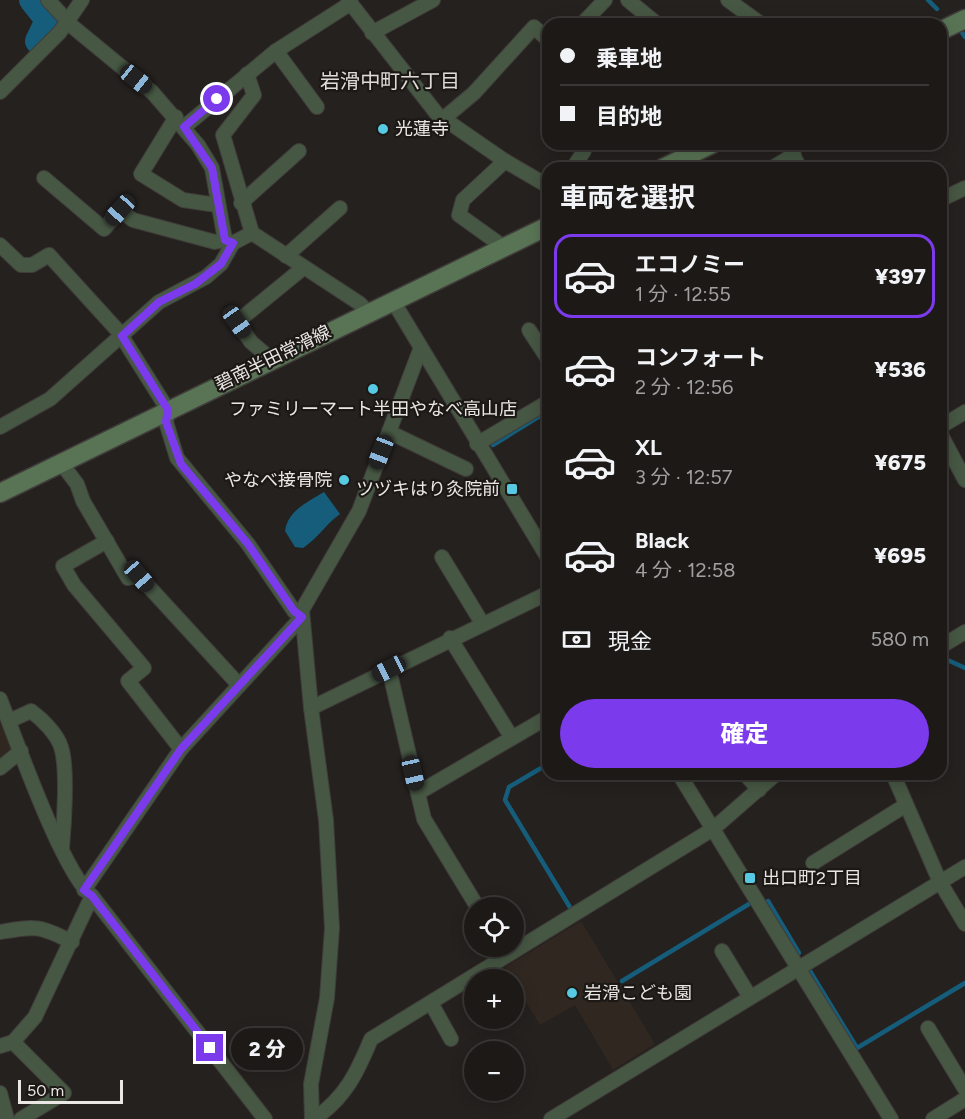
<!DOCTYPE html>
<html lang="ja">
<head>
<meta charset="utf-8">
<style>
	body { margin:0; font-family:Figtree,"Noto Sans JP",sans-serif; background:#252220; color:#f1f3f6; height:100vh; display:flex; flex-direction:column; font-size:22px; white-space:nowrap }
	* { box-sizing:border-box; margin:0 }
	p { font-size:20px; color:#a0a0a1 }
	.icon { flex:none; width:33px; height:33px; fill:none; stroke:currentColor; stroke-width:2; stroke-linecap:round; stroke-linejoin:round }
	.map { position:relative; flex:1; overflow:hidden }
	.panel { position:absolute; left:542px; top:162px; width:405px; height:618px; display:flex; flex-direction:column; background:#1c1917; border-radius:18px; box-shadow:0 3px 15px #0003,0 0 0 2px #3a3836 }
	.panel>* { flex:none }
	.banner { position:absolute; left:542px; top:18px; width:405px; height:132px; border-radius:18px; box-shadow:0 3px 15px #0003,0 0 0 2px #3a3836; display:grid; align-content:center; height:132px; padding:0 18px; background:#1c1917 }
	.fabs { position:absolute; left:464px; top:897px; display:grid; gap:12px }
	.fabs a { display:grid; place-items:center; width:60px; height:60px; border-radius:50%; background:#1c1917; box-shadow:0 3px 15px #0003,0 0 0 2px #3a3836; font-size:30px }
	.scale { position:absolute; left:18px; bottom:15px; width:105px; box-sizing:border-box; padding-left:6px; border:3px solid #e9e6e4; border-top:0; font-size:16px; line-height:21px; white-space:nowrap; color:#e9e6e4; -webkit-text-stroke:4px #1c1815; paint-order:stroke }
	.end { position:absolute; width:27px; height:27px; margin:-14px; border:8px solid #7c3aed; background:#fff; box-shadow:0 0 0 3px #fff }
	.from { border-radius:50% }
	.bubble { position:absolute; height:42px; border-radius:21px; background:#1c1917; box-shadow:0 3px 15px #0003,0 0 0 2px #3a3836; font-size:20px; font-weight:800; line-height:42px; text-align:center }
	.car { position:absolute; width:18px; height:36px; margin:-18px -9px; border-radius:8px; box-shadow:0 0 4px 2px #0007; background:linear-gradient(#222 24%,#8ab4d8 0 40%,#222 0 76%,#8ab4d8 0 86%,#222 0) }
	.banner b { display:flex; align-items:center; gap:21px; height:57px; font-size:22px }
	.banner b+b { border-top:2px solid #3a3836 }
	.banner i { width:15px; height:15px; background:#f1f3f6 }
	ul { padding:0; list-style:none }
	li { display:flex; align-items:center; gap:18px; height:84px; margin:0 12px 9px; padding:0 6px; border:3px solid transparent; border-radius:18px }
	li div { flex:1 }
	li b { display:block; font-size:22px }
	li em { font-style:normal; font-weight:800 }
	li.active { border-color:#7c3aed }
	li>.icon { width:54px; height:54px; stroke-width:1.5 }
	h2 { padding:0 18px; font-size:27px; line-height:72px }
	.pay { display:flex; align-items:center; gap:15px; height:66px; padding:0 18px; font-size:22px }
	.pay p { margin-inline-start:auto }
	.action { display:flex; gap:12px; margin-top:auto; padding:12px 18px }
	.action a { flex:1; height:69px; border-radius:36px; background:#7c3aed; color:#fff; font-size:24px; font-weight:800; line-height:69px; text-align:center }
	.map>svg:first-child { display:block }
	.built { fill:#302720 }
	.water { fill:#155d7b }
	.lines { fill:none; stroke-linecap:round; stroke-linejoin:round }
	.stream { stroke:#155d7b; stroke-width:4.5 }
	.river { stroke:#155d7b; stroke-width:26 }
	.street-casing { stroke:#403d3b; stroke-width:16 }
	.secondary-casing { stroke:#403d3b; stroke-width:21 }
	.street { stroke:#465743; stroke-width:14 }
	.secondary { stroke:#597455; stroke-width:18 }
	.route { stroke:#7c3aed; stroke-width:8 }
	.poi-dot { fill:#57c9e2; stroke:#1c1815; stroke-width:2 }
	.labels { text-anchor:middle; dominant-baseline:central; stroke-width:4.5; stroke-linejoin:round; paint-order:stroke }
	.poi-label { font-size:18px; fill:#e9e6e4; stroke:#1c1815; text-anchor:start }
	.street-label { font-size:18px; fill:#e9e6e4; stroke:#1c1815 }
	.neighbourhood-label { font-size:20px; fill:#e0dbd7; stroke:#1c1815 }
</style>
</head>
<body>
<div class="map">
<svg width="965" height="1119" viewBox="0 0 965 1119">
	<rect width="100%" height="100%" fill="#25211f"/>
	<!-- built -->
	<g class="built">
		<path d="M 0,722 L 12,751 L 0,760 Z"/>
		<path d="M 581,921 L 655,1044 L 613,1070 L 575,1005 L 540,1025 L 505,967 Z"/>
	</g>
	<!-- water -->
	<path class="water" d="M 324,492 L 340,514 C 326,524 317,539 303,548 L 295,547 L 285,531 C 288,510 308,502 324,492 Z"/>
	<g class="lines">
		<!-- stream -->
		<g class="stream">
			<path d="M 928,0 L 937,9"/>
			<path d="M 961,31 L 965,37"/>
			<path d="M 493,445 L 548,411"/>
			<path d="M 941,657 L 965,668"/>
			<path d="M 548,764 L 509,787 L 505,800 L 571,909"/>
			<path d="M 768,901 L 799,953"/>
			<path d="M 810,971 L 857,1048 L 965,983"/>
			<path d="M 622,981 L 749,904"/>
		</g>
		<!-- river -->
		<path class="river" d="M 32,0 L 48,20 L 38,41"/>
		<defs>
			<g id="street">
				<path d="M 48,0 L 73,27 L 152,92 L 198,145 L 212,168 L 225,240 L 233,243 L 252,233 L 359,303 L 368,312"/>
				<path d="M 348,0 L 437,114 L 505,161 L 548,186"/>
				<path d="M 628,0 L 657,24"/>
				<path d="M 728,0 L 761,24"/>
				<path d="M 582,24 L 605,0"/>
				<path d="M 372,33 L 433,0"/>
				<path d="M 276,51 L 317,107"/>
				<path d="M 247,74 L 254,95 L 223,135 L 252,233"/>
				<path d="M 0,92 L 60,32 L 82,0"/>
				<path d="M 176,117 L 141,174 L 183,200 L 217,205"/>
				<path d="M 443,119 L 474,93 L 534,27 L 548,40"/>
				<path d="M 184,127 L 276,51 L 351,3"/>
				<path d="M 787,144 L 800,168"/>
				<path d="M 505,161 L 463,200 L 459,215 L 505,248"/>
				<path d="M 573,168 L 584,151"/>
				<path d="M 772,168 L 794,155"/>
				<path d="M 44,178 L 104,229 L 120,210 L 133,220 L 215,242 L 225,240"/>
				<path d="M 940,200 L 965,188"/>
				<path d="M 241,203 L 299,151"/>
				<path d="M 0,245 L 21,265 L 32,265 L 49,255 L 119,332 L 168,410 L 166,422 L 177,458 L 248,544 L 294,611 L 302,617"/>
				<path d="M 286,256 L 340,208"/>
				<path d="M 393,301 L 548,558"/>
				<path d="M 529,330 L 548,359"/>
				<path d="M 271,359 L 251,342 L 237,322 L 303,268"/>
				<path d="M 0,427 L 50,399 L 159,302 L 206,277 L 221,264 L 233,243"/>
				<path d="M 940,427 L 965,412"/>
				<path d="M 389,432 L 466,469"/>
				<path d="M 940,433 L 965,480"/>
				<path d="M 477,444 L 548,402"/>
				<path d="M 61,463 L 77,484 L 83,501 L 128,578 L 139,576 L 239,685"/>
				<path d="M 107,541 L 63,566 L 74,585 L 144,668 L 128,681 L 181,749"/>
				<path d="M 442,557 L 482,623"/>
				<path d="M 450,638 L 512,738"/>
				<path d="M 940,647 L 965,632"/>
				<path d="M 389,669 L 424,819 L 478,908"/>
				<path d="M 0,699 C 16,739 63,874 92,896 L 265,1119"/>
				<path d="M 311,708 L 548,593"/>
				<path d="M 9,721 L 31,711 C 42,719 57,734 61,747 C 68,767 64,826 62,848"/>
				<path d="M 0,768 L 21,751"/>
				<path d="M 679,774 L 891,1119"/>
				<path d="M 745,774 L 759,790"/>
				<path d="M 893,774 L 940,882 L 965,924"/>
				<path d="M 418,793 L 548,717"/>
				<path d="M 813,863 L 906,805"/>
				<path d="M 84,890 L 181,749 L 302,617"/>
				<path d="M 0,932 C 36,926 39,925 72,942"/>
				<path d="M 722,951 L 750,997"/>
				<path d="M 431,1003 L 451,1039"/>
				<path d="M 928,1028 L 965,1089"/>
				<path d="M 13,1042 L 64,1093 L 21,1119"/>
				<path d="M 0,1046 L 13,1042 L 35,1017 L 92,896"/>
				<path d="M 0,1093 L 7,1119"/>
				<path d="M 312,1119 L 311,1084 L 327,998 L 332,928 L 326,820 L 311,708 L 302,610 L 359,511 L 420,350"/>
				<path d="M 314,1119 C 345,1098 357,1073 371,1039 L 713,829 L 776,774"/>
				<path d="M 551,1119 L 965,867"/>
				<path d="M 933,1119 L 965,1099"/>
			</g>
			<g id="secondary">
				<path d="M 940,31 L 965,19"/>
				<path d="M 663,168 L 712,144"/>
				<path d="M 0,493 L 548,226"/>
			</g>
		</defs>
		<!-- street casing -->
		<use href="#street" class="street-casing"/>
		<!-- secondary casing -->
		<use href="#secondary" class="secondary-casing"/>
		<!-- street -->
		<use href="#street" class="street"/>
		<!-- secondary -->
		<use href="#secondary" class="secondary"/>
	</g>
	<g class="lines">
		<!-- route -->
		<path class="route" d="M 210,1048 L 92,896 L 84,890 L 181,749 L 302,617 L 294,611 L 248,544 L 181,464 L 166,422 L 168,410 L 122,336 L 159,302 L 195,284 L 221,264 L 233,243 L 225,240 L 212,168 L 184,127 L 217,99"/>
	</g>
	<!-- markers -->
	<g class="poi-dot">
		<circle cx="383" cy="129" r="6"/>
		<circle cx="373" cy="389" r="6"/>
		<circle cx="344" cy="480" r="6"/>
		<rect x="506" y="483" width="12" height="12" rx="3"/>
		<rect x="744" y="872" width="12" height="12" rx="3"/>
		<circle cx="572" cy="993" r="6"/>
	</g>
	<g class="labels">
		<!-- poi labels -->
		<g class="poi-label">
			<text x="395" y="129">光蓮寺</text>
			<text x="373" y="409" text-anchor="middle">ファミリーマート半田やなべ高山店</text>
			<text x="332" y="480" text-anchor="end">やなべ接骨院</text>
			<text x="500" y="489" text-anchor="end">ツヅキはり灸院前</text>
			<text x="762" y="878">出口町2丁目</text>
			<text x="584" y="993">岩滑こども園</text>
		</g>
		<!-- street labels -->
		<g class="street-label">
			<text transform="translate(273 358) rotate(-26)">碧南半田常滑線</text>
		</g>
		<!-- neighbourhood labels -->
		<g class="neighbourhood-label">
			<text x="390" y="81">岩滑中町六丁目</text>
		</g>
	</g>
</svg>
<div class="fabs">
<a><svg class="icon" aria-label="locate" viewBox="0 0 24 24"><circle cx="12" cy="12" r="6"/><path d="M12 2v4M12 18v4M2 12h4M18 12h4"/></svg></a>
<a>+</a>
<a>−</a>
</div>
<div class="scale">50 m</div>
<i class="end from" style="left:217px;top:99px"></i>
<i class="end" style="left:210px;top:1048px"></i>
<div class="bubble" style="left:231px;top:1028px;width:72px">2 分</div>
<i class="car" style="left:136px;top:79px;rotate:129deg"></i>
<i class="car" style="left:120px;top:210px;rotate:222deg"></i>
<i class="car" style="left:237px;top:322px;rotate:145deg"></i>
<i class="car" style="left:381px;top:452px;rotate:201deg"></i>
<i class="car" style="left:139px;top:576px;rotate:139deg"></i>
<i class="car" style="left:389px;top:669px;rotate:243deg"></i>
<i class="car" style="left:413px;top:773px;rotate:167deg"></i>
<div class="banner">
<b><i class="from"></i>乗車地</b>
<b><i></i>目的地</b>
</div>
<section class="panel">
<h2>車両を選択</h2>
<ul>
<li class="active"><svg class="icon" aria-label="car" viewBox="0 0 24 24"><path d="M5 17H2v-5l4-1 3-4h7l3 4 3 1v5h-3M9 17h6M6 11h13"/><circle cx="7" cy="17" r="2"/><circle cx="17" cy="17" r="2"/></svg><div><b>エコノミー</b><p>1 分 · 12:55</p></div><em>¥397</em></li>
<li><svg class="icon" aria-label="car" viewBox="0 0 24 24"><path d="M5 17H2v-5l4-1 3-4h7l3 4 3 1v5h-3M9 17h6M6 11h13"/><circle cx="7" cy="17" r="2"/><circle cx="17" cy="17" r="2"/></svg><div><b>コンフォート</b><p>2 分 · 12:56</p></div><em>¥536</em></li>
<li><svg class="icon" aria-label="car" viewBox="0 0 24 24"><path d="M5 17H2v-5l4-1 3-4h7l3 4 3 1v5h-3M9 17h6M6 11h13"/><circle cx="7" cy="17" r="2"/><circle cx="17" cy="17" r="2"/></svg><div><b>XL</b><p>3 分 · 12:57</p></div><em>¥675</em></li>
<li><svg class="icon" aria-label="car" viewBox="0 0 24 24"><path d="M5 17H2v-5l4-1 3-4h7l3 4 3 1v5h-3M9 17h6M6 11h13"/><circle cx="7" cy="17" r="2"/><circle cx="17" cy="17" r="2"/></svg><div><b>Black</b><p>4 分 · 12:58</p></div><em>¥695</em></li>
</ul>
<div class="pay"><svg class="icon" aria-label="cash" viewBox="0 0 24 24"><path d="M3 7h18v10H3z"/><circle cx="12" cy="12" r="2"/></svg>現金<p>580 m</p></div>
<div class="action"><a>確定</a></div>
</section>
</div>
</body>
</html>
